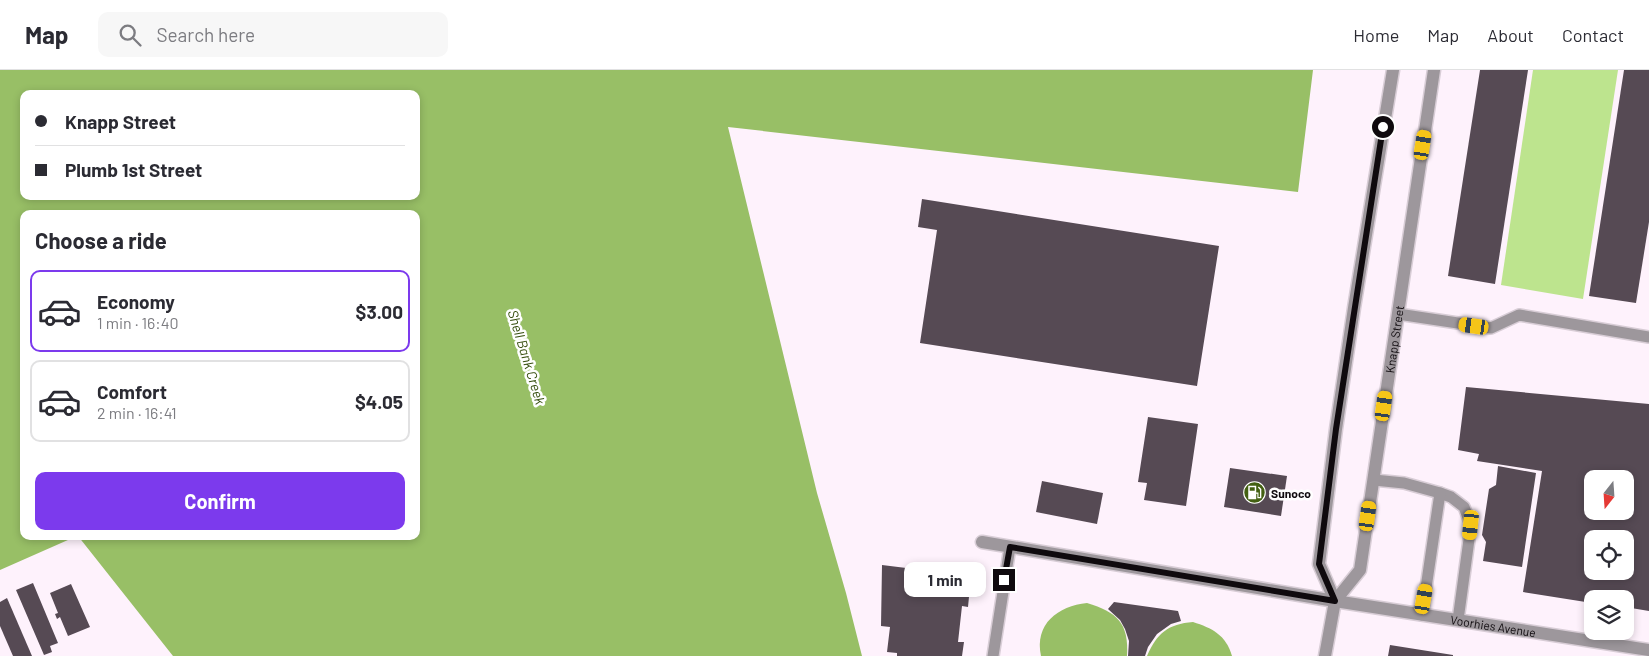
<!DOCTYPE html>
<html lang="en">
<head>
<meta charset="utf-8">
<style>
	body { margin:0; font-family:Barlow,sans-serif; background:#f7f7f7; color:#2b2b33; height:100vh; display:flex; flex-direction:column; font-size:19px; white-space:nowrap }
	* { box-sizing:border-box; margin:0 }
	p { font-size:16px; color:#7c7c81 }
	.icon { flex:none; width:28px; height:28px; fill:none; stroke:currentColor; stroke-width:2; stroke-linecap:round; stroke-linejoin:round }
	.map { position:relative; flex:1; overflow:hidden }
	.sheet { position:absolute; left:20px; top:140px; width:400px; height:330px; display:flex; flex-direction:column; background:#fff; border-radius:10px; box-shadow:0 2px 8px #0003 }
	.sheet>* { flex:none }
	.banner { position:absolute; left:20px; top:20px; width:400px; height:110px; border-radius:10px; box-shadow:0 2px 8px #0003; display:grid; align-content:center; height:110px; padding:0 15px; background:#fff }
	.needle { width:32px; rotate:197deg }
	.tools { position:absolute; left:1584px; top:400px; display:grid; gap:10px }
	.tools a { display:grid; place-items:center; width:50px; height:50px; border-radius:10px; background:#fff; box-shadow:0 2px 8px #0003; font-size:25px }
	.end { position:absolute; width:22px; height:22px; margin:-11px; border:6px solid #0f0a0e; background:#fff; box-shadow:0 0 0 2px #fff }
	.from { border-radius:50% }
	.bubble { position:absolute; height:35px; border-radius:10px; background:#fff; box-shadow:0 2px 8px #0003; font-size:16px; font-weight:700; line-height:35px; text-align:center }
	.car { position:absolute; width:15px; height:30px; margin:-15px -8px; border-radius:6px; box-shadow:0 0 4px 1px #0007; background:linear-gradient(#f5c518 24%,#345 0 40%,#f5c518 0 76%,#345 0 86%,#f5c518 0) }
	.banner b { display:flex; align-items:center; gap:18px; height:48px; font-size:19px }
	.banner b+b { border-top:1px solid #e1e1e2 }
	.banner i { width:12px; height:12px; background:#2b2b33 }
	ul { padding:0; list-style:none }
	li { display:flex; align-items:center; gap:15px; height:82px; margin:0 10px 8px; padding:0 5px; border:2px solid #e1e1e2; border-radius:10px }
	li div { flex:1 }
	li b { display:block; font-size:19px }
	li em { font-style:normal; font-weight:700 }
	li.current { border-color:#7c3aed }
	li>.icon { width:45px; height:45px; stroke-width:1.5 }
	h2 { padding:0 15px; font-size:22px; line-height:60px }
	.cta { display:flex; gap:10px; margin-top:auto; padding:10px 15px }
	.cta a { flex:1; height:58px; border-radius:10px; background:#7c3aed; color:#fff; font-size:20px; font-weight:700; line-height:58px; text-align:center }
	header { display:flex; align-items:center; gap:30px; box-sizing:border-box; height:70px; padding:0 25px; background:#fff; border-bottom:1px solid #e1e1e2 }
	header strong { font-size:24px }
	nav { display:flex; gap:28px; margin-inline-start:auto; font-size:18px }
	.search { width:350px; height:45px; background:#f7f7f7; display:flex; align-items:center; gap:12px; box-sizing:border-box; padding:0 18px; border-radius:10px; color:#7c7c81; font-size:19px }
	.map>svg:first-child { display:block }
	.green { fill:#bde48e }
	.water { fill:#98bf66; fill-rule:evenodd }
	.building { fill:#564a54; fill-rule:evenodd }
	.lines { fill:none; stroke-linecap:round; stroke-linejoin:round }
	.service-casing { stroke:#d8cdd6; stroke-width:14 }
	.minor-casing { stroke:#d8cdd6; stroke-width:15 }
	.service { stroke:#9d979c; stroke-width:11 }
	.minor { stroke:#9d979c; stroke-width:12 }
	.route { stroke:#0f0a0e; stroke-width:6 }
	.labels { text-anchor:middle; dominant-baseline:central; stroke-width:5; stroke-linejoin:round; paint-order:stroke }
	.street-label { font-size:12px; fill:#0f0a0e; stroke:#fff }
	.poi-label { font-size:12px; font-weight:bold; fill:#0f0a0e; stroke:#fff; text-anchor:start }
	.water-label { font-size:14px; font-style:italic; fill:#385011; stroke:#fff }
</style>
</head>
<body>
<header>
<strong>Map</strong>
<div class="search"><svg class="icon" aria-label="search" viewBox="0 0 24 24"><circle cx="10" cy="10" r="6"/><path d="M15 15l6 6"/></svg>Search here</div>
<nav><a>Home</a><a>Map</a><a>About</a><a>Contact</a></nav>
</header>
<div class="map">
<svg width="1649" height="586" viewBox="0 0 1649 586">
	<rect width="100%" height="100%" fill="#fef2fc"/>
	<!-- green -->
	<path class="green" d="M 1533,0 L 1618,0 L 1583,229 L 1501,215 Z"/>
	<!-- water -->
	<g class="water">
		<path d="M 0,0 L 1313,0 L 1298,122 L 728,57 L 817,423 L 846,523 L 862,586 L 173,586 L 78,466 L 416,466 L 416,144 L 24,144 L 24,466 L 77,466 L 0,500 ZM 24,24 L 416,24 L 416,126 L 24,126 Z"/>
		<path d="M 1087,533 C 1117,542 1129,553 1127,586 L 1041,586 C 1034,554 1058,536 1087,533 Z"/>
		<path d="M 1193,552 C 1212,558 1226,565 1232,586 L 1147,586 C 1157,563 1168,554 1193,552 Z"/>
	</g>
	<!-- building -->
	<g class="building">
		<path d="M 1480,0 L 1528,0 L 1495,214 L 1448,206 Z"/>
		<path d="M 1624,0 L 1649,0 L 1649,152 L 1636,233 L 1589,226 Z"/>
		<path d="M 922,129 L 1219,176 L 1197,316 L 920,273 L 937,160 L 918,157 Z"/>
		<path d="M 1466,317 L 1649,334 L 1649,541 L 1625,537 L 1625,529 L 1592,529 L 1592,533 L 1523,522 L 1542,401 L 1477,391 L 1479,384 L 1458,380 ZM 1592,409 L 1625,409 L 1625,441 L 1592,441 ZM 1592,469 L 1625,469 L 1625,501 L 1592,501 Z"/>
		<path d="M 1148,347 L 1198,354 L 1186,436 L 1144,430 L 1147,413 L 1138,412 Z"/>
		<path d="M 1498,396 L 1536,403 L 1522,497 L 1483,491 L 1486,472 L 1482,465 L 1489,419 L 1496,415 Z"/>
		<path d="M 1230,398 L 1287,406 L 1281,446 L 1224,437 Z"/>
		<path d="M 1042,411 L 1103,423 L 1097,454 L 1036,442 Z"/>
		<path d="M 882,495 L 971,506 L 968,537 L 962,536 L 958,572 L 964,572 L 962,586 L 897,586 L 897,583 L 887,582 L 890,557 L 881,556 Z"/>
		<path d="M 33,513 L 58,573 L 50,576 L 52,582 L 44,585 L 16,520 Z"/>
		<path d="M 71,514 L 90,557 L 68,566 L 60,547 L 57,549 L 55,544 L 58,543 L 50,523 Z"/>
		<path d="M 7,528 L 32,586 L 13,586 L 0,556 L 0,532 Z"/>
		<path d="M 1114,532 L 1178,541 L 1181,551 L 1171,554 L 1157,564 L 1148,577 L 1145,586 L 1128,586 L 1129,571 L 1125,559 L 1120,550 L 1108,539 Z"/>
		<path d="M 1390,575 L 1453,585 L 1453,586 L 1388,586 Z"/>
	</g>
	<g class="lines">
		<defs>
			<g id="service">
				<path d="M 1398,244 L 1491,258 L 1519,245 L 1649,267"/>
				<path d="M 1374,410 L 1404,413 L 1440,423 L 1451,427 L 1464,437 L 1471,455 L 1458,550"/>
				<path d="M 1422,545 L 1440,423"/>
				<path d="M 993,586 L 1010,477"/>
			</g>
			<g id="minor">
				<path id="s1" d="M 982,472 L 1335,531 L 1649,580"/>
				<path d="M 1335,531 L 1319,494 L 1336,359 L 1354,238 L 1393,0"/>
				<path id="s2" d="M 1325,586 L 1335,531 L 1360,500 L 1434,0"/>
			</g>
		</defs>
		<!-- service casing -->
		<use href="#service" class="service-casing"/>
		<!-- minor casing -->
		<use href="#minor" class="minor-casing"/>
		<!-- service -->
		<use href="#service" class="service"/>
		<!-- minor -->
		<use href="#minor" class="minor"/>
	</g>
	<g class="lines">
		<!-- route -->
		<path class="route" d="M 1004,510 L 1010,477 L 1335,531 L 1319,494 L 1336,359 L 1383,57"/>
	</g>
	<!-- icons -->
	<defs>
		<symbol id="fuel-disc" viewBox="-11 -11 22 22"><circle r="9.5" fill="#436012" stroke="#fff"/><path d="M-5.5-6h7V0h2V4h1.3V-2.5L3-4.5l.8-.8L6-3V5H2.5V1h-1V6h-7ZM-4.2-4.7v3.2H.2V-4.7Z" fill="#fff"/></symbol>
	</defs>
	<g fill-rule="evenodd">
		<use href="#fuel-disc" x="1242" y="410" width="25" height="25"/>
	</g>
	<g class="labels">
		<!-- street labels -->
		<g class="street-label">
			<text stroke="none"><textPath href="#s2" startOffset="329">Knapp Street</textPath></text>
			<text stroke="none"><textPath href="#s1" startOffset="518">Voorhies Avenue</textPath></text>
		</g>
		<!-- poi labels -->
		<g class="poi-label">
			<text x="1271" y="423">Sunoco</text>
		</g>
		<!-- water labels -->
		<g class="water-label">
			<text transform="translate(527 287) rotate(73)">Shell Bank Creek</text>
		</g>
	</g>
</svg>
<div class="tools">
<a><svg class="needle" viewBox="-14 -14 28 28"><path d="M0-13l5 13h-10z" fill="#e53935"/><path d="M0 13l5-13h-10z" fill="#7c7c81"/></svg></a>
<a><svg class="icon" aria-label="locate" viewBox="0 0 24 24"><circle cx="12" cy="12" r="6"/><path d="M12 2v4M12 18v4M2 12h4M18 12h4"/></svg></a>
<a><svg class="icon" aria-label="layers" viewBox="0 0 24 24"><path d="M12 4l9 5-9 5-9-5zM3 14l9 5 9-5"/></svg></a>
</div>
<i class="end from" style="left:1383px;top:57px"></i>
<i class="end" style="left:1004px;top:510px"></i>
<div class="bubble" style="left:904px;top:492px;width:82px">1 min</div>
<i class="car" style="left:1423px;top:75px;rotate:9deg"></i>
<i class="car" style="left:1474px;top:256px;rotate:278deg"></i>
<i class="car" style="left:1384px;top:336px;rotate:8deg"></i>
<i class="car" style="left:1368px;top:446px;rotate:8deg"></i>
<i class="car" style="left:1471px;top:455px;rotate:186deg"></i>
<i class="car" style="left:1424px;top:529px;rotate:10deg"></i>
<div class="banner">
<b><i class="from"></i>Knapp Street</b>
<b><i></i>Plumb 1st Street</b>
</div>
<section class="sheet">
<h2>Choose a ride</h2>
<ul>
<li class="current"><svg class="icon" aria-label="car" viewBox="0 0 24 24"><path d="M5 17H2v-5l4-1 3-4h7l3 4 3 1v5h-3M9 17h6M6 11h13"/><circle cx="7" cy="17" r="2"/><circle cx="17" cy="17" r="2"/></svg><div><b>Economy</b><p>1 min · 16:40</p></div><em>$3.00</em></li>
<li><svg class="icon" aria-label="car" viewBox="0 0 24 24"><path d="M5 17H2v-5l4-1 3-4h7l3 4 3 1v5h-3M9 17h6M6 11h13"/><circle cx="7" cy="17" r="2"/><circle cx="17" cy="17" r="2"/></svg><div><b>Comfort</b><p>2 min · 16:41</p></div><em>$4.05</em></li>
</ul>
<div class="cta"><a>Confirm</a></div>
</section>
</div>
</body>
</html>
